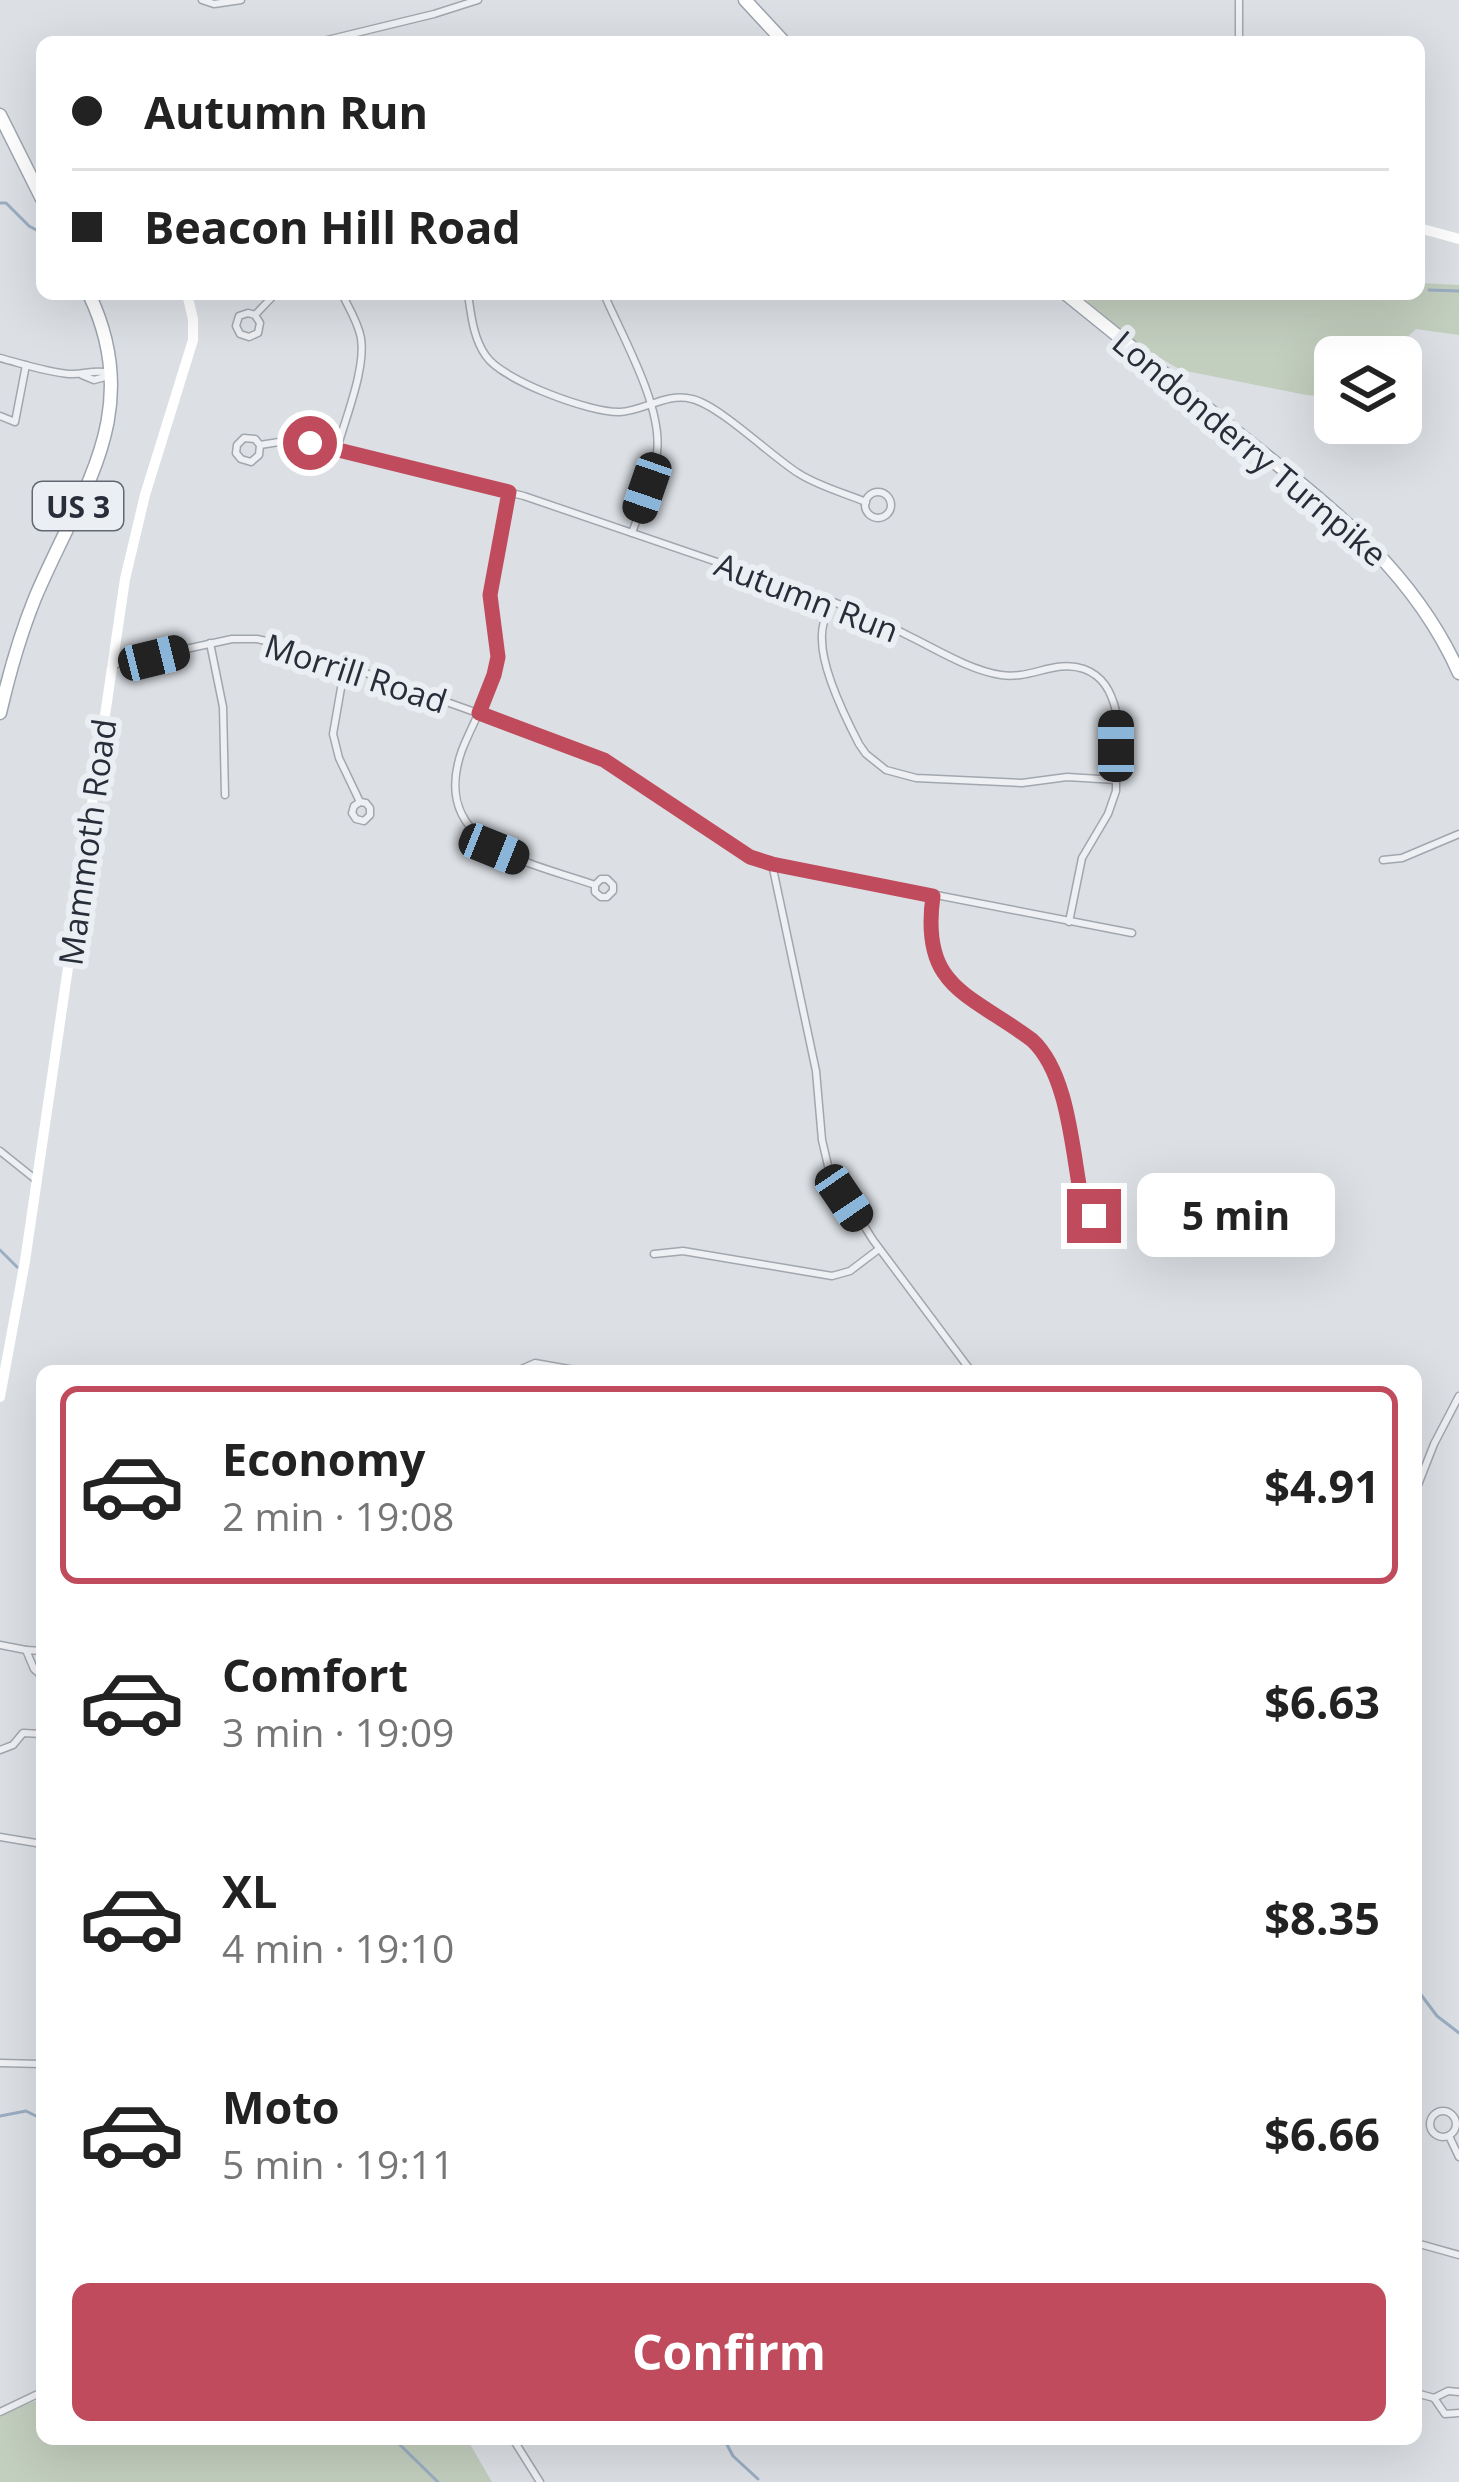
<!DOCTYPE html>
<html lang="en">
<head>
<meta charset="utf-8">
<style>
	body { margin:0; font-family:"Open Sans",sans-serif; background:#f6f6f6; color:#222; height:100vh; display:flex; flex-direction:column; font-size:45px; white-space:nowrap }
	* { box-sizing:border-box; margin:0 }
	p { font-size:39px; color:#767676 }
	.icon { flex:none; width:66px; height:66px; fill:none; stroke:currentColor; stroke-width:2; stroke-linecap:round; stroke-linejoin:round }
	.map { position:relative; flex:1; overflow:hidden }
	.details { position:absolute; left:36px; top:1365px; width:1386px; height:1080px; display:flex; flex-direction:column; background:#fff; border-radius:18px; box-shadow:0 12px 48px #0002 }
	.details>* { flex:none }
	.banner { position:absolute; left:36px; top:36px; width:1389px; height:264px; border-radius:18px; box-shadow:0 12px 48px #0002; display:grid; align-content:center; height:264px; padding:0 36px; background:#fff }
	.buttons { position:absolute; left:1314px; top:336px; display:grid; gap:24px }
	.buttons a { display:grid; place-items:center; width:108px; height:108px; border-radius:18px; background:#fff; box-shadow:0 12px 48px #0002; font-size:60px }
	.end { position:absolute; width:54px; height:54px; margin:-27px; border:15px solid #c04b5c; background:#fff; box-shadow:0 0 0 6px #fff }
	.from { border-radius:50% }
	.bubble { position:absolute; height:84px; border-radius:18px; background:#fff; box-shadow:0 12px 48px #0002; font-size:39px; font-weight:700; line-height:84px; text-align:center }
	.car { position:absolute; width:36px; height:72px; margin:-36px -18px; border-radius:15px; box-shadow:0 0 9px 3px #0007; background:linear-gradient(#222 24%,#8ab4d8 0 40%,#222 0 76%,#8ab4d8 0 86%,#222 0) }
	.banner b { display:flex; align-items:center; gap:42px; height:114px; font-size:45px }
	.banner b+b { border-top:3px solid #e0e0e0 }
	.banner i { width:30px; height:30px; background:#222 }
	ul { padding:21px 0 0; list-style:none }
	li { display:flex; align-items:center; gap:36px; height:198px; margin:0 24px 18px; padding:0 12px; border:6px solid transparent; border-radius:18px }
	li div { flex:1 }
	li b { display:block; font-size:45px }
	li em { font-style:normal; font-weight:700 }
	li.current { border-color:#c04b5c }
	li>.icon { width:108px; height:108px; stroke-width:1.5 }
	.cta { display:flex; gap:24px; margin-top:auto; padding:24px 36px }
	.cta a { flex:1; height:138px; border-radius:18px; background:#c04b5c; color:#fff; font-size:48px; font-weight:700; line-height:138px; text-align:center }
	.map>svg:first-child { display:block }
	.green { fill:#c2cebe }
	.lines { fill:none; stroke-linecap:round; stroke-linejoin:round }
	.stream { stroke:#9aadc2; stroke-width:3 }
	.street-casing { stroke:#a2a7ae; stroke-width:9 }
	.primary-casing { stroke:#9da4af; stroke-width:15 }
	.street { stroke:#eff0f4; stroke-width:6 }
	.secondary { stroke:#fff; stroke-width:10 }
	.primary { stroke:#fff; stroke-width:12 }
	.route { stroke:#c04b5c; stroke-width:15 }
	.labels { text-anchor:middle; dominant-baseline:central; stroke-width:12; stroke-linejoin:round; paint-order:stroke }
	.shield { fill:#ebeff3; stroke:#626872; stroke-width:3 }
	.shield-label { font-size:30px; font-weight:bold; fill:#272e3a }
	.street-label { font-size:33px; fill:#272e3a; stroke:#ebeff3 }
</style>
</head>
<body>
<div class="map">
<svg width="1459" height="2482" viewBox="0 0 1459 2482">
	<rect width="100%" height="100%" fill="#dce0e5"/>
	<!-- green -->
	<g class="green">
		<path d="M 1419,283 L 1459,285 L 1459,335 L 1416,329 L 1395,349 L 1394,357 L 1335,357 L 1335,397 L 1306,395 L 1181,370 L 1146,350 L 1087,301 L 1092,294 L 1419,294 Z"/>
		<path d="M 35,2401 L 42,2402 L 42,2439 L 467,2439 L 492,2482 L 0,2482 L 0,2415 Z"/>
	</g>
	<g class="lines">
		<!-- stream -->
		<g class="stream">
			<path d="M 0,203 L 6,203 L 29,226 L 42,233"/>
			<path d="M 1419,288 L 1421,288"/>
			<path d="M 1429,290 L 1459,291"/>
			<path d="M 0,1250 L 17,1267"/>
			<path d="M 1416,1988 L 1437,2016 L 1459,2033"/>
			<path d="M 0,2116 L 26,2111 L 42,2119"/>
			<path d="M 394,2439 L 438,2482"/>
			<path d="M 724,2439 L 733,2456 L 758,2479"/>
		</g>
		<defs>
			<g id="street">
				<path d="M 202,0 L 214,4 L 241,0"/>
				<path d="M 319,42 L 434,14 L 478,0"/>
				<path d="M 1239,42 L 1239,0"/>
				<path d="M 468,294 C 471,314 473,338 486,356 C 502,380 590,413 620,412 C 644,411 667,392 692,399 C 719,405 771,456 798,473 C 818,486 844,493 866,502"/>
				<path d="M 604,294 C 622,336 663,407 657,452 C 654,479 641,507 632,533"/>
				<path d="M 255,315 L 260,323 L 258,333 L 249,337 L 240,334 L 236,326 L 239,316 L 248,313 L 255,315 L 275,294"/>
				<path d="M 0,358 C 23,364 46,372 69,374 C 84,375 94,369 109,373"/>
				<path d="M 82,375 L 94,380 L 109,376"/>
				<path d="M 0,416 L 15,422 L 26,365"/>
				<path d="M 260,445 L 255,439 L 244,438 L 237,445 L 236,453 L 241,459 L 251,462 L 259,455 L 260,445 L 279,442 L 310,443 L 524,496 L 831,601 C 857,611 882,622 907,635 C 936,649 969,670 1001,675 C 1030,680 1055,659 1084,669 C 1103,676 1111,691 1116,711 L 1116,791 L 1108,814 L 1082,858 L 1069,922"/>
				<path d="M 337,449 C 345,419 366,369 361,338 C 358,322 349,308 342,294"/>
				<path d="M 509,492 C 503,525 494,559 491,592 C 489,617 501,640 496,665 C 490,695 473,722 462,750 C 428,846 529,862 595,885 L 595,892 L 601,897 L 607,897 L 613,891 L 613,885 L 607,879 L 601,879 L 595,885"/>
				<circle cx="878" cy="505" r="13"/>
				<path d="M 831,601 C 826,614 821,626 822,640 C 822,670 845,717 859,744 L 866,754 L 886,770 L 916,778 L 1022,783 L 1067,777 L 1116,780"/>
				<path d="M 210,643 L 223,707 L 225,795"/>
				<path d="M 112,665 L 232,639 L 257,639 L 293,647 L 581,750 L 620,769 L 739,851 L 761,861 L 1132,933"/>
				<path d="M 345,665 L 333,734 L 339,758 L 360,802 L 366,803 L 370,808 L 370,815 L 364,821 L 356,819 L 352,813 L 354,806 L 360,802"/>
				<path d="M 1383,860 L 1402,858 L 1459,834"/>
				<path d="M 772,864 L 816,1071 L 822,1140 L 829,1170 L 873,1240 L 971,1371"/>
				<path d="M 933,895 C 922,976 954,987 1014,1027 C 1027,1036 1040,1045 1049,1058 C 1066,1085 1074,1162 1081,1196 L 1074,1200 L 1070,1211 L 1075,1219 L 1082,1222 L 1093,1216 L 1096,1208 L 1093,1200 L 1081,1196"/>
				<path d="M 0,1151 L 35,1179"/>
				<path d="M 654,1254 L 683,1251 L 832,1276 L 850,1271 L 879,1249"/>
				<path d="M 517,1371 L 535,1363 L 580,1371"/>
				<path d="M 1416,1490 L 1434,1444 L 1459,1396"/>
				<path d="M 0,1645 L 26,1650"/>
				<path d="M 42,1651 L 26,1650 L 34,1669 L 42,1676"/>
				<path d="M 0,1750 L 13,1745 L 23,1733 L 42,1734"/>
				<path d="M 0,1837 L 42,1844"/>
				<path d="M 0,2063 L 42,2064"/>
				<circle cx="1443" cy="2124" r="13"/>
				<path d="M 1449,2136 L 1459,2157"/>
				<path d="M 1416,2243 L 1459,2255"/>
				<path d="M 1459,2392 L 1448,2391 L 1434,2398 L 1445,2414 L 1459,2413"/>
				<path d="M 1416,2393 L 1434,2398"/>
				<path d="M 0,2412 L 42,2392"/>
				<path d="M 513,2439 L 540,2482"/>
			</g>
			<g id="primary">
				<path d="M 745,0 L 784,42"/>
				<path d="M 0,115 L 42,199"/>
				<path d="M 1066,294 C 1123,340 1180,386 1238,433 C 1325,503 1412,567 1459,673"/>
				<path d="M 0,713 C 9,674 20,635 35,598 C 80,491 146,413 89,294"/>
			</g>
		</defs>
		<!-- street casing -->
		<use href="#street" class="street-casing"/>
		<!-- primary casing -->
		<use href="#primary" class="primary-casing"/>
		<!-- street -->
		<use href="#street" class="street"/>
		<!-- secondary -->
		<g class="secondary">
			<path d="M 1419,228 L 1459,239"/>
			<path d="M 0,1397 L 25,1261 L 125,579 L 145,495 L 193,340 L 193,319 L 187,294"/>
		</g>
		<!-- primary -->
		<use href="#primary" class="primary"/>
	</g>
	<g class="lines">
		<!-- route -->
		<path class="route" d="M 310,443 L 509,492 L 490,595 L 498,657 L 494,675 L 479,713 L 604,760 L 750,857 L 772,864 L 933,896 C 920,988 969,993 1032,1040 C 1068,1073 1072,1149 1081,1196 L 1093,1200 L 1096,1208 L 1094,1216"/>
	</g>
	<g class="labels">
		<!-- shield labels -->
		<rect class="shield" x="33" y="482" width="90" height="48" rx="9"/>
		<g class="shield-label">
			<text x="78" y="506">US 3</text>
		</g>
		<!-- street labels -->
		<g class="street-label">
			<text transform="translate(1250 448) rotate(40)">Londonderry Turnpike</text>
			<text transform="translate(807 597) rotate(21)">Autumn Run</text>
			<text transform="translate(356 673) rotate(18)">Morrill Road</text>
			<text transform="translate(87 842) rotate(-82)">Mammoth Road</text>
		</g>
	</g>
</svg>
<div class="buttons">
<a><svg class="icon" aria-label="layers" viewBox="0 0 24 24"><path d="M12 4l9 5-9 5-9-5zM3 14l9 5 9-5"/></svg></a>
</div>
<i class="end from" style="left:310px;top:443px"></i>
<i class="end" style="left:1094px;top:1216px"></i>
<div class="bubble" style="left:1137px;top:1173px;width:198px">5 min</div>
<i class="car" style="left:647px;top:488px;rotate:199deg"></i>
<i class="car" style="left:154px;top:658px;rotate:76deg"></i>
<i class="car" style="left:1116px;top:746px;rotate:0deg"></i>
<i class="car" style="left:494px;top:849px;rotate:112deg"></i>
<i class="car" style="left:844px;top:1198px;rotate:146deg"></i>
<div class="banner">
<b><i class="from"></i>Autumn Run</b>
<b><i></i>Beacon Hill Road</b>
</div>
<section class="details">
<ul>
<li class="current"><svg class="icon" aria-label="car" viewBox="0 0 24 24"><path d="M5 17H2v-5l4-1 3-4h7l3 4 3 1v5h-3M9 17h6M6 11h13"/><circle cx="7" cy="17" r="2"/><circle cx="17" cy="17" r="2"/></svg><div><b>Economy</b><p>2 min · 19:08</p></div><em>$4.91</em></li>
<li><svg class="icon" aria-label="car" viewBox="0 0 24 24"><path d="M5 17H2v-5l4-1 3-4h7l3 4 3 1v5h-3M9 17h6M6 11h13"/><circle cx="7" cy="17" r="2"/><circle cx="17" cy="17" r="2"/></svg><div><b>Comfort</b><p>3 min · 19:09</p></div><em>$6.63</em></li>
<li><svg class="icon" aria-label="car" viewBox="0 0 24 24"><path d="M5 17H2v-5l4-1 3-4h7l3 4 3 1v5h-3M9 17h6M6 11h13"/><circle cx="7" cy="17" r="2"/><circle cx="17" cy="17" r="2"/></svg><div><b>XL</b><p>4 min · 19:10</p></div><em>$8.35</em></li>
<li><svg class="icon" aria-label="car" viewBox="0 0 24 24"><path d="M5 17H2v-5l4-1 3-4h7l3 4 3 1v5h-3M9 17h6M6 11h13"/><circle cx="7" cy="17" r="2"/><circle cx="17" cy="17" r="2"/></svg><div><b>Moto</b><p>5 min · 19:11</p></div><em>$6.66</em></li>
</ul>
<div class="cta"><a>Confirm</a></div>
</section>
</div>
</body>
</html>
